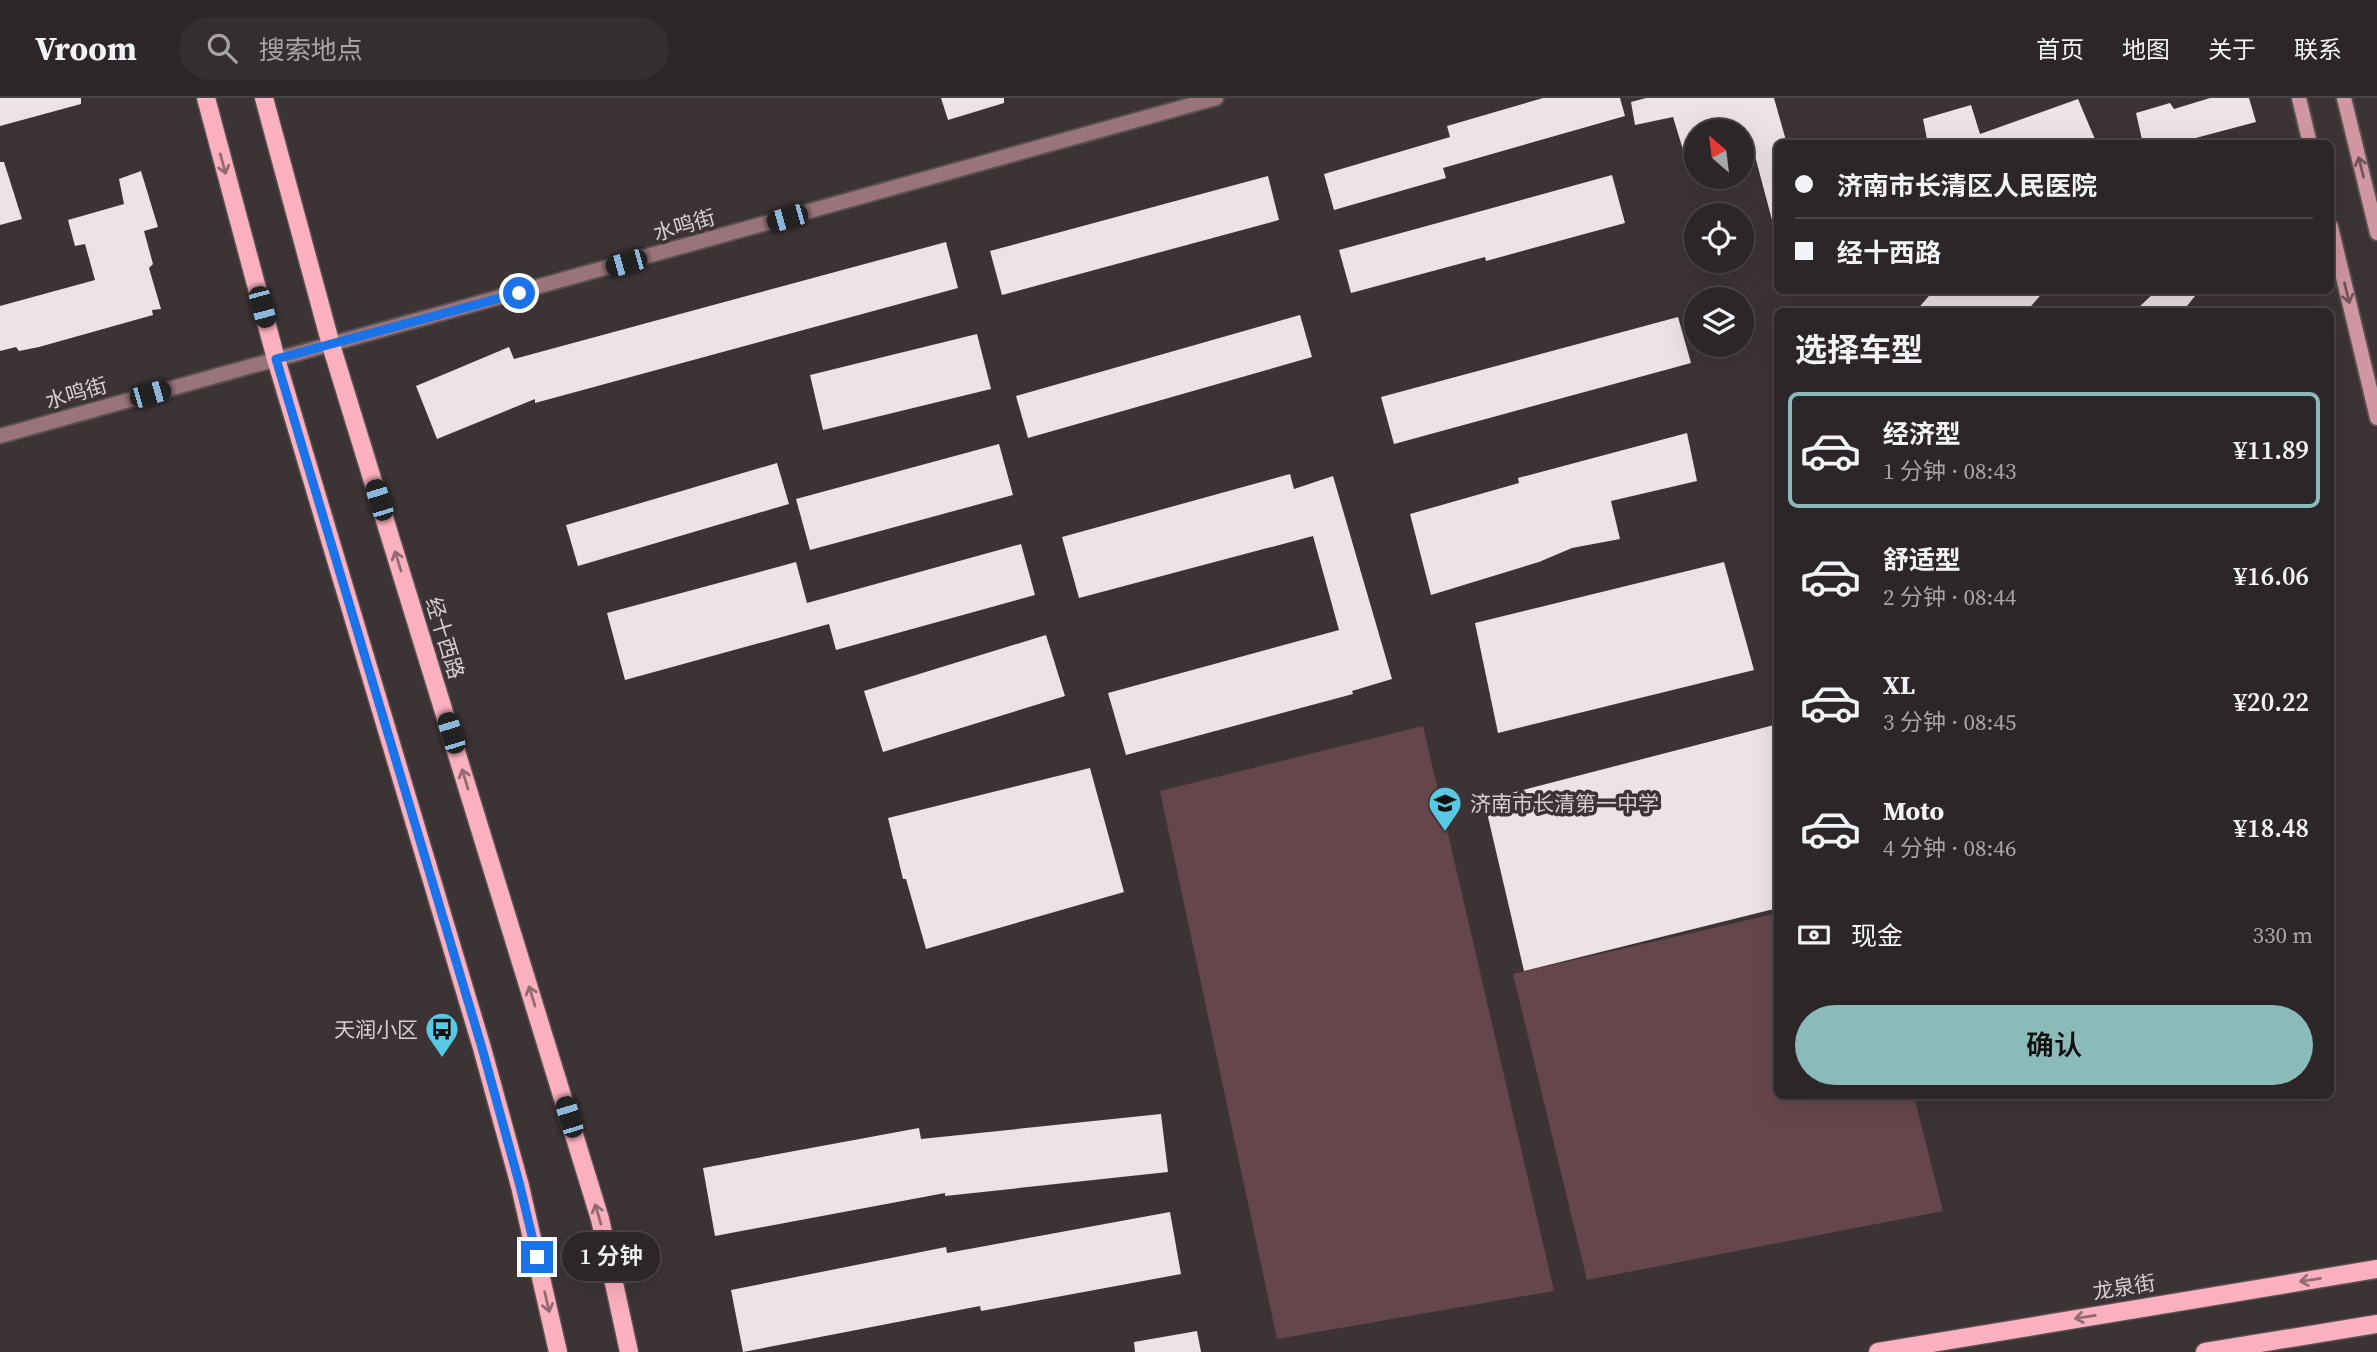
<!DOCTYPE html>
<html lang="zh">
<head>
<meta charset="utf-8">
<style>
	body { margin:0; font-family:"Source Serif 4","Noto Sans SC",serif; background:#352e30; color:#f1f3f6; height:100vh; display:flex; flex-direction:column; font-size:26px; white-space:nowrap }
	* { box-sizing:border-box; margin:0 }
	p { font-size:23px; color:#a7a5a8 }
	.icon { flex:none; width:38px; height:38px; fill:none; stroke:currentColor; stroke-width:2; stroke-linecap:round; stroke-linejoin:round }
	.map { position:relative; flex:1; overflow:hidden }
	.sheet { position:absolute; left:1774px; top:210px; width:560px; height:791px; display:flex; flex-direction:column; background:#2d2628; border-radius:10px; box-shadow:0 7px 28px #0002,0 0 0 2px #484345 }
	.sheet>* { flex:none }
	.guide { position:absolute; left:1774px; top:42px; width:560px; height:154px; border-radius:10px; box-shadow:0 7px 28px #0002,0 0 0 2px #484345; display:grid; align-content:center; height:154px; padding:0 21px; background:#2d2628 }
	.needle { width:46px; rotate:332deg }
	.buttons { position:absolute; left:1684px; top:21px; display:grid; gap:14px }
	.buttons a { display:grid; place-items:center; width:70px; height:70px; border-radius:50%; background:#2d2628; box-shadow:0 7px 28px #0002,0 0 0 2px #484345; font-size:35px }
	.end { position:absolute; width:32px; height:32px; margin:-16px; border:9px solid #1a73e8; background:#fff; box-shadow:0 0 0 4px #fff }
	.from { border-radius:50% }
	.bubble { position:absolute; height:49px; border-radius:24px; background:#2d2628; box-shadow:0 7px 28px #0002,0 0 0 2px #484345; font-size:23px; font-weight:600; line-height:49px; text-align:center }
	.car { position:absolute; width:21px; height:42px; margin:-21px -10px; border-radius:9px; box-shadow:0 0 5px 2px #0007; background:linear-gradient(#222 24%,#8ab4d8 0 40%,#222 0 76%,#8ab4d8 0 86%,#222 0) }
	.guide b { display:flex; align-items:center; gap:24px; height:66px; font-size:26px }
	.guide b+b { border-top:2px solid #484345 }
	.guide i { width:18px; height:18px; background:#f1f3f6 }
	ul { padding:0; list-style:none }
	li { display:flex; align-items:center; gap:21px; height:116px; margin:0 14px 10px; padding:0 7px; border:4px solid transparent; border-radius:10px }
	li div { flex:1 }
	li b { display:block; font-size:26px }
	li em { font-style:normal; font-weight:600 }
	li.selected { border-color:#8bbbb9 }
	li>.icon { width:63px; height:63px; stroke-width:1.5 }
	h2 { padding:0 21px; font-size:32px; line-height:84px }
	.pay { display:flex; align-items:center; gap:18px; height:77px; padding:0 21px; font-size:26px }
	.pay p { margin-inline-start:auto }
	.cta { display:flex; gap:14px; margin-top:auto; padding:14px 21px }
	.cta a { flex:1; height:80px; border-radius:42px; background:#8bbbb9; color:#111; font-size:28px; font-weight:600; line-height:80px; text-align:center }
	header { display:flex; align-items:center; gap:42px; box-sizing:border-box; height:98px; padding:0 35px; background:#2d2628; border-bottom:2px solid #484345 }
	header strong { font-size:33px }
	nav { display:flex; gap:38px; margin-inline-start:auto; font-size:24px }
	.search { width:490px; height:63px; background:#352e30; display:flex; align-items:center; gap:18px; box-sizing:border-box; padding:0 24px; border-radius:38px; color:#a7a5a8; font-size:26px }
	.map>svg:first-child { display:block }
	.green { fill:#65464c }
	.building { fill:#ede2e4 }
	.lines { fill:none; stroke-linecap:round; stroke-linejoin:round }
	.tertiary-casing { stroke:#584f51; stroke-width:18 }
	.secondary-casing { stroke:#584f51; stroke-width:18 }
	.primary-casing { stroke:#584f51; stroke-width:21 }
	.tertiary { stroke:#99747b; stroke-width:14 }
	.secondary { stroke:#d096a1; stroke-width:14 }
	.primary { stroke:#fbb0bf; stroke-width:18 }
	.oneway { stroke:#926b73 }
	.oneway2 { stroke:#70565b }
	.route { stroke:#1a73e8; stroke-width:9 }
	.labels { text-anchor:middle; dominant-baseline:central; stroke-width:7; stroke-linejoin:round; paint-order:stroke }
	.street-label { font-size:21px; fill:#d6d0d1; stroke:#3c3335 }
	.poi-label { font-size:21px; fill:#d6d0d1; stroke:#3c3335; text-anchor:start }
</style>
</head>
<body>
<header>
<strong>Vroom</strong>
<div class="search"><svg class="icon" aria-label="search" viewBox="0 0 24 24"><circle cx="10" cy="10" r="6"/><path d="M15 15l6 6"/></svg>搜索地点</div>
<nav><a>首页</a><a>地图</a><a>关于</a><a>联系</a></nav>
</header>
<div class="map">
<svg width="2377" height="1254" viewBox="0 0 2377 1254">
	<rect width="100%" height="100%" fill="#3c3335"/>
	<!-- green -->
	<g class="green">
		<path d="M 1423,628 L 1554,1193 L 1277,1241 L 1160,693 Z"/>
		<path d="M 1778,815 L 1778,998 L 1914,998 L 1943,1113 L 1587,1182 L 1513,876 Z"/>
	</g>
	<!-- building -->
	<g class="building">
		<path d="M 0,0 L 81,0 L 81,6 L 0,28 Z"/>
		<path d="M 941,0 L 1004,0 L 1004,5 L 948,22 Z"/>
		<path d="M 1543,0 L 1620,0 L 1625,18 L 1443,70 L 1446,80 L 1334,112 L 1324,76 L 1450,39 L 1447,28 Z"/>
		<path d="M 1646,0 L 1774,0 L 1787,46 L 1778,46 L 1778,121 L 1772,122 L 1750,39 L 1741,41 L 1741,33 L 1696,33 L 1696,77 L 1691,78 L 1673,19 L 1635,27 L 1631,4 Z"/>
		<path d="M 2210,0 L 2249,0 L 2256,24 L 2173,46 L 2143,46 L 2136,15 L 2170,5 L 2174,11 Z"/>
		<path d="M 2078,1 L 2097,46 L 1928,46 L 1923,21 L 1971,7 L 1980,36 Z"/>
		<path d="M 0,64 L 4,64 L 22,121 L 0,127 Z"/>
		<path d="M 141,73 L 158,129 L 144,133 L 153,166 L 149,170 L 161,211 L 152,212 L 153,217 L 39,249 L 19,253 L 16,249 L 0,253 L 0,208 L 95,182 L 85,146 L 75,148 L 68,122 L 124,106 L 119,81 Z"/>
		<path d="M 1612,77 L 1625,125 L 1486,163 L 1485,159 L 1351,195 L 1339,152 Z"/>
		<path d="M 1268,78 L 1279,122 L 1002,197 L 990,153 Z"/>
		<path d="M 946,144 L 958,190 L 535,305 L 535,301 L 437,341 L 416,288 L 509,249 L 514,261 Z"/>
		<path d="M 1934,192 L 2045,192 L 2026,214 L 1915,214 Z"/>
		<path d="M 2157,192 L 2200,192 L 2182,214 L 2134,214 Z"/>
		<path d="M 1300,217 L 1312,259 L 1028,340 L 1016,298 Z"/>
		<path d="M 1678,219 L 1691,265 L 1394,346 L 1381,299 Z"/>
		<path d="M 977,236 L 991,291 L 823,332 L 810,277 Z"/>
		<path d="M 1687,335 L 1697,383 L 1611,403 L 1620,441 L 1572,450 L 1539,464 L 1431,497 L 1410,416 L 1519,385 L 1518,380 Z"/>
		<path d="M 999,346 L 1013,397 L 810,452 L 796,401 Z"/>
		<path d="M 777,365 L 789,406 L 578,468 L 566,427 Z"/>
		<path d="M 1290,376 L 1294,391 L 1333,378 L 1392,581 L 1352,593 L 1353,596 L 1126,657 L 1108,595 L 1339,532 L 1313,438 L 1079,500 L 1062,439 Z"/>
		<path d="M 1021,446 L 1035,497 L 836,552 L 829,526 L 625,582 L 607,515 L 796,464 L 807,505 Z"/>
		<path d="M 1724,464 L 1754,572 L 1498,635 L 1475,525 Z"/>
		<path d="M 1046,537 L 1065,598 L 883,654 L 864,593 Z"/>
		<path d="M 1778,626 L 1778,810 L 1524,873 L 1484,702 Z"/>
		<path d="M 1090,670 L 1124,794 L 926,851 L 906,781 L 903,781 L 888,720 Z"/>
		<path d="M 1161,1016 L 1168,1074 L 945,1098 L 945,1095 L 715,1138 L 703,1070 L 919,1030 L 921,1041 Z"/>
		<path d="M 1170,1114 L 1181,1176 L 981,1213 L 980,1208 L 743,1254 L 731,1192 L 946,1149 L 947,1155 Z"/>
		<path d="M 1197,1233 L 1201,1254 L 1135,1254 L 1134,1244 Z"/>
	</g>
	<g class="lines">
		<defs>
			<path id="tertiary" d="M 0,338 L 1216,0"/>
			<g id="secondary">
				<path d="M 2299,0 L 2310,46"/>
				<path d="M 2344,0 L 2377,135"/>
				<path d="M 2331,129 L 2377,320"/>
			</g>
			<g id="primary">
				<path d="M 206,0 L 276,261 L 482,950 L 520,1088 L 558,1254"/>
				<path d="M 264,0 L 331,247 L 600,1121 L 629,1254"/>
				<path d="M 1878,1254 L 2377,1171"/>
				<path d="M 2205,1254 L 2377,1226"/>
			</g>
		</defs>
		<!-- tertiary casing -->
		<use href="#tertiary" class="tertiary-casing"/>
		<!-- secondary casing -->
		<use href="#secondary" class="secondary-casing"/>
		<!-- primary casing -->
		<use href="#primary" class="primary-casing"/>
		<!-- tertiary -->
		<use href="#tertiary" class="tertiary"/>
		<!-- secondary -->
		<use href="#secondary" class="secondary"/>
		<!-- primary -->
		<use href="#primary" class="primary"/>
	</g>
	<!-- one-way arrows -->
	<defs><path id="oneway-shaft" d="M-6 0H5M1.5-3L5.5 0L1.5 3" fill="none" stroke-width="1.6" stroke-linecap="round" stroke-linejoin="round" transform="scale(1.75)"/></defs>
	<g class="oneway">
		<use href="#oneway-shaft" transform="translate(223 66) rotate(75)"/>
		<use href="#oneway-shaft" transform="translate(398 463) rotate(-107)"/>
		<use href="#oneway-shaft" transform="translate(465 681) rotate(-107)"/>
		<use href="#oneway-shaft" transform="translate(532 898) rotate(-107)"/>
		<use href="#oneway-shaft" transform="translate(598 1116) rotate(-106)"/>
		<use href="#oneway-shaft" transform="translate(2310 1182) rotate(171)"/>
		<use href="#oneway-shaft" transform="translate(547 1204) rotate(77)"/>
		<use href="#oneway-shaft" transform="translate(2085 1219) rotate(171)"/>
	</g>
	<g class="oneway2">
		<use href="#oneway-shaft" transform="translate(2361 69) rotate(-104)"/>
		<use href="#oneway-shaft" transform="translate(2347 195) rotate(76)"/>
	</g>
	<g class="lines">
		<!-- route -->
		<path class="route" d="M 519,195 L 276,261 L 482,950 L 520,1088 L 537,1159"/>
	</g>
	<!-- icons -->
	<defs>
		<symbol id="school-pin" viewBox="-11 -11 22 30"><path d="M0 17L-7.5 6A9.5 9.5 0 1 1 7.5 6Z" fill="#58c9e3" stroke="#3c3335"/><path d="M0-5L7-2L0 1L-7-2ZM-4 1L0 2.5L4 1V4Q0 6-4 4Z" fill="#111"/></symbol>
		<symbol id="bus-pin" viewBox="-11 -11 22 30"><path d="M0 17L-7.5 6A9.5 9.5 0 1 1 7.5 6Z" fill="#58c9e3" stroke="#3c3335"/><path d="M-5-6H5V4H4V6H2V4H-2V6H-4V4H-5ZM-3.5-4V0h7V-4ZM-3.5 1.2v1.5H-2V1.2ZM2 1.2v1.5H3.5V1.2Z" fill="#111"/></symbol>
	</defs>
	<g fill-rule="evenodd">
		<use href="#school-pin" x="1426" y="686" width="38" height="52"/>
		<use href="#bus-pin" x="423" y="912" width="38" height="52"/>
	</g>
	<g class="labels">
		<!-- street labels -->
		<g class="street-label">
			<text transform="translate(684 127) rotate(-16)">水鸣街</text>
			<text transform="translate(76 295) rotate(-16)">水鸣街</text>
			<text transform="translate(445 540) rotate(73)">经十西路</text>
			<text transform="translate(2124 1189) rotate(-9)">龙泉街</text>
		</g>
		<!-- poi labels -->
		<g class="poi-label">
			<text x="1470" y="705">济南市长清第一中学</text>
			<text x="418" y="931" text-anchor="end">天润小区</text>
		</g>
	</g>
</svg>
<div class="buttons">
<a><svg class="needle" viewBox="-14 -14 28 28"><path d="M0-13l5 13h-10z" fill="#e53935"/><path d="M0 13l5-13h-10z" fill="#a7a5a8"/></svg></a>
<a><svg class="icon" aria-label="locate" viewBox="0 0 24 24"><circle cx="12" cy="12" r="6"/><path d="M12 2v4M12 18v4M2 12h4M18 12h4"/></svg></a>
<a><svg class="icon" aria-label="layers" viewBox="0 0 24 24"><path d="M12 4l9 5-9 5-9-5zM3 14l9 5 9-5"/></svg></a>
</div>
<i class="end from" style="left:519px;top:195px"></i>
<i class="end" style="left:537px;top:1159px"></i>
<div class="bubble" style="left:562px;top:1134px;width:98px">1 分钟</div>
<i class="car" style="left:787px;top:120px;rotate:254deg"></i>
<i class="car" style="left:626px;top:165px;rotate:254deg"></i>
<i class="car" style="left:262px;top:209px;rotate:165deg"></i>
<i class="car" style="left:150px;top:296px;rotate:74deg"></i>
<i class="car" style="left:379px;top:402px;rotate:343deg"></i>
<i class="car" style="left:451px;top:635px;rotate:343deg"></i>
<i class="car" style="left:569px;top:1019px;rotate:343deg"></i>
<div class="guide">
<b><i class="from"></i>济南市长清区人民医院</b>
<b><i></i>经十西路</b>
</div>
<section class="sheet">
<h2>选择车型</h2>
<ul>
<li class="selected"><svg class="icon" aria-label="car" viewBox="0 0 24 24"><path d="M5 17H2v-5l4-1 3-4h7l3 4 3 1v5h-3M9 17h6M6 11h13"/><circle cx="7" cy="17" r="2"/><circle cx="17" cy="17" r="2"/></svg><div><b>经济型</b><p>1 分钟 · 08:43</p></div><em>¥11.89</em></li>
<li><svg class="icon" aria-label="car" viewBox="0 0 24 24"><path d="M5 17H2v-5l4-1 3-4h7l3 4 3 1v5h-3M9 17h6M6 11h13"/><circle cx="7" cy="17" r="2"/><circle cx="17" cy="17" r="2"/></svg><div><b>舒适型</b><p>2 分钟 · 08:44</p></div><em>¥16.06</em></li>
<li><svg class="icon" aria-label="car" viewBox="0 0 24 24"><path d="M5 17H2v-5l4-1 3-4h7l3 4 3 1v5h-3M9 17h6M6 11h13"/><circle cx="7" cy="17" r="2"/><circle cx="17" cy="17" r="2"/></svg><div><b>XL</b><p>3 分钟 · 08:45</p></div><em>¥20.22</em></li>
<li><svg class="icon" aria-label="car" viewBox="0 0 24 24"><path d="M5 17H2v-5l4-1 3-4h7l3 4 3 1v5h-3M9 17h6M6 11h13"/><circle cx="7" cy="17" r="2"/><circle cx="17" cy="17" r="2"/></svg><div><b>Moto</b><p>4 分钟 · 08:46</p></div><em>¥18.48</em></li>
</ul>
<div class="pay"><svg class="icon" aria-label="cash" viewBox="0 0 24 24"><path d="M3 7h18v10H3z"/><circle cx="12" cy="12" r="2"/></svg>现金<p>330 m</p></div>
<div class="cta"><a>确认</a></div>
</section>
</div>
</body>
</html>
